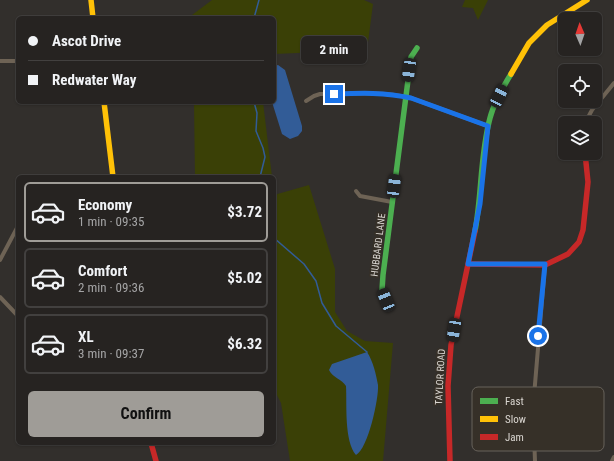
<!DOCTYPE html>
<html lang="en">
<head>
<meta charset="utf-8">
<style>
	body { margin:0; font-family:"Roboto Condensed",sans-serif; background:#322f2e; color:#f1f3f6; height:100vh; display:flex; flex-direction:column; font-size:15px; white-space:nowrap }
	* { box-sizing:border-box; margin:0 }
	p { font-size:13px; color:#a4a4a5 }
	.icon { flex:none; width:22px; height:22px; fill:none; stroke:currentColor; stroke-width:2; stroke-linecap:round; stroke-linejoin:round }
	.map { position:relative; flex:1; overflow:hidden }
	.details { position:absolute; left:16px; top:175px; width:260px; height:270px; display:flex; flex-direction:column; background:#262321; border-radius:6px; box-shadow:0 1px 3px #0004,0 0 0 1px #42403f }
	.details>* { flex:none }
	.hud { position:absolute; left:16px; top:16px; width:260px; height:88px; border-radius:6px; box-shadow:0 1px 3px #0004,0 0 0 1px #42403f; display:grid; align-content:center; height:88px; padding:0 12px; background:#262321 }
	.needle { width:26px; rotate:358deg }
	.controls { position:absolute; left:558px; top:12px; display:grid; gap:8px }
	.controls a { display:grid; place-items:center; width:44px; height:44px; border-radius:6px; background:#262321; box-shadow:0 1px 3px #0004,0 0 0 1px #42403f; font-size:20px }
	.end { position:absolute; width:18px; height:18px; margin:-9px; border:5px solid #1a73e8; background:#fff; box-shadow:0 0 0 2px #fff }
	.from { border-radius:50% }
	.bubble { position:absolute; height:28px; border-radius:6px; background:#262321; box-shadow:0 1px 3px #0004,0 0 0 1px #42403f; font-size:13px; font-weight:700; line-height:28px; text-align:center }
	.car { position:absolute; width:12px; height:24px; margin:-12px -6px; border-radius:5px; box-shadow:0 0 3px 1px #0007; background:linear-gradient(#222 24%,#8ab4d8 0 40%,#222 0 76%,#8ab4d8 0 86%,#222 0) }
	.hud b { display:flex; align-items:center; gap:14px; height:38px; font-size:15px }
	.hud b+b { border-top:1px solid #42403f }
	.hud i { width:10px; height:10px; background:#f1f3f6 }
	ul { padding:7px 0 0; list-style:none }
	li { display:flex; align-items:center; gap:12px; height:60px; margin:0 8px 6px; padding:0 4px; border:2px solid #42403f; border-radius:6px }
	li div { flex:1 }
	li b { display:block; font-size:15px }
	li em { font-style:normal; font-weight:700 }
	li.selected { border-color:#9f9c97 }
	li>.icon { width:36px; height:36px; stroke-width:1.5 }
	.button { display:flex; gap:8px; margin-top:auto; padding:8px 12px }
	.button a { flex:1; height:46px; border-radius:6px; background:#9f9c97; color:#111; font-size:16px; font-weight:700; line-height:46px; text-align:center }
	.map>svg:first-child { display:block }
	.green { fill:#3a4006 }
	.water { fill:#325c97 }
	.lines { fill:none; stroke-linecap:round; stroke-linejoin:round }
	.stream { stroke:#325c97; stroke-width:1.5 }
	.street { stroke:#6e6355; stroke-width:4 }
	.fast { stroke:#4caf50; stroke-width:5.5 }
	.slow { stroke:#ffc107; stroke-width:5.5 }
	.jam { stroke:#c62828; stroke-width:5.5 }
	.route { stroke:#1a73e8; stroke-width:5 }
	.labels { text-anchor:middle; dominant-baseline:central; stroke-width:3.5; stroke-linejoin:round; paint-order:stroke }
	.street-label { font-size:10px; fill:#dad6d1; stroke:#363028 }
	.key { fill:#363028; stroke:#67625b; stroke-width:1 }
	.key-label { font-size:11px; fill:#dad6d1 }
</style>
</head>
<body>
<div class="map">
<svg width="614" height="461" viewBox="0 0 614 461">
	<rect width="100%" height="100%" fill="#322f2c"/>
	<!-- green -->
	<g class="green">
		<path d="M 212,0 L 364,0 L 373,4 L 367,50 L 274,54 L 274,18 L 188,18 Z"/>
		<path d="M 465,0 L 488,0 L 478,20 L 473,8 L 462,7 Z"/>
		<path d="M 194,102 L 263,102 L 272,177 L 195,177 Z"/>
		<path d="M 309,185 L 335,269 L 335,312 L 347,331 L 365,341 L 393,343 L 383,461 L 290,461 L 281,403 L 274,389 L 274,195 Z"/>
	</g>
	<!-- water -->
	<g class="water">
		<path d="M 278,65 L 285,70 L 302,126 L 302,131 L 298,136 L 290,139 L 282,134 L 272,102 L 274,102 L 274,66 Z"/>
		<path d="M 367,352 C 373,361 376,374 378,385 C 379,398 368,449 356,455 C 344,441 347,405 346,386 C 342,379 333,378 329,370 L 332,364 Z"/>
	</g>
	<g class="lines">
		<!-- stream -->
		<g class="stream">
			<path d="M 254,18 L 259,0"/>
			<path d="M 254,102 L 257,113 L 256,131 L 263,148 L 265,157 L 260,177"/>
			<path d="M 274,238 L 304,264 L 316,281 L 322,303 L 336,326 L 367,352"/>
		</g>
		<!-- street -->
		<g class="street">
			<path d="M 0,61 L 18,61"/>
			<path d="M 306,101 L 314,96 L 320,94 C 350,94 381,91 411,98 L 488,126"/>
			<path d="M 585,123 L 592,110 L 614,83"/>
			<path d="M 356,191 L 360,196 L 392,202"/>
			<path d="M 0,260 L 18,226"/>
			<path d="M 0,297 L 18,316"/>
			<path d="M 535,461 L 533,408 L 545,265"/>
			<path d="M 612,461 L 614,457"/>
		</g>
		<!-- fast -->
		<g class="fast">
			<path d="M 475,231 C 482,194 480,155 490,118 C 494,103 503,87 511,74"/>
			<path d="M 386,300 L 382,290 L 383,275 L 411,57 L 417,48"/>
		</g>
		<!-- slow -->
		<g class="slow">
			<path d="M 91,0 L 93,18"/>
			<path d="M 511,74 L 529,43 L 547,25 L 587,0"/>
			<path d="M 104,102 L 113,177"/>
		</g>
		<!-- jam -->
		<g class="jam">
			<path d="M 469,264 L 545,265 L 568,254 L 579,242 L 583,230 L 588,182 L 585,153"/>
			<path d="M 151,443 L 156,461"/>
			<path d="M 450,461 L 448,386 L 451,345 L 475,231"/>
		</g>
	</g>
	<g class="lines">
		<!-- route -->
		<path class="route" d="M 334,94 C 360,93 385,92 411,98 L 488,126 L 480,204 L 468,264 L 545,264 L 538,336"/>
	</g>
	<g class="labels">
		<!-- street labels -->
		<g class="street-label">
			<text transform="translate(378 245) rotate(-83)">HUBBARD LANE</text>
			<text transform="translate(440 377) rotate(-87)">TAYLOR ROAD</text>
		</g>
	</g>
	<!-- legend -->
	<rect x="472" y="387" width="132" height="64" rx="6" class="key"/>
	<rect x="480" y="398" width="18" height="6" fill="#4caf50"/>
	<rect x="480" y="416" width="18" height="6" fill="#ffc107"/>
	<rect x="480" y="434" width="18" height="6" fill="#c62828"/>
	<g class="key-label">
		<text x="505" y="405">Fast</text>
		<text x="505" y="423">Slow</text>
		<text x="505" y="441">Jam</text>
	</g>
</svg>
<div class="controls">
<a><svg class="needle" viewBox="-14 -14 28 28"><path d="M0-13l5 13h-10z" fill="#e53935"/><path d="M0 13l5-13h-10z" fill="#a4a4a5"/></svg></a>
<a><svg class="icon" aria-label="locate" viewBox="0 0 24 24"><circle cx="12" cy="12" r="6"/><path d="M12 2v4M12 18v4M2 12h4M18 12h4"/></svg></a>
<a><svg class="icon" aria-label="layers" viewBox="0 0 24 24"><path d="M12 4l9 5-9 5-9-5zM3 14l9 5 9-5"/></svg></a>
</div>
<i class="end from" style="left:538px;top:336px"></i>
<i class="end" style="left:334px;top:94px"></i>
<div class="bubble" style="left:301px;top:36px;width:66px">2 min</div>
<i class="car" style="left:409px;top:70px;rotate:188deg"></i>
<i class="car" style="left:499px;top:96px;rotate:26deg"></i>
<i class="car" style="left:394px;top:186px;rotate:7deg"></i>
<i class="car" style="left:386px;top:300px;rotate:338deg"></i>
<i class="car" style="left:454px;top:330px;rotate:189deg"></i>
<div class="hud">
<b><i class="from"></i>Ascot Drive</b>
<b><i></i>Redwater Way</b>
</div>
<section class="details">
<ul>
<li class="selected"><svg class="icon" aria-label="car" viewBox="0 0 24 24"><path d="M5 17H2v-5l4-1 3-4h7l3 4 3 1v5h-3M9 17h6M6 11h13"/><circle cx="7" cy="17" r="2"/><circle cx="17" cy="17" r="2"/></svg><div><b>Economy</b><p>1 min · 09:35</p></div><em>$3.72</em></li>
<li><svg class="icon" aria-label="car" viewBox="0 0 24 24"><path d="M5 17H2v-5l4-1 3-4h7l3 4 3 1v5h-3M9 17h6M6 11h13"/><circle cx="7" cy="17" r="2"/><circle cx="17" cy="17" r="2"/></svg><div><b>Comfort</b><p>2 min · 09:36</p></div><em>$5.02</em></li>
<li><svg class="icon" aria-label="car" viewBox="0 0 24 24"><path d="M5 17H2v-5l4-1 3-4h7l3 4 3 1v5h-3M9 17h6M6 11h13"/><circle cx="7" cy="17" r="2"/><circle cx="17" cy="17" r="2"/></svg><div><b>XL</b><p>3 min · 09:37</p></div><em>$6.32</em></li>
</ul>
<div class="button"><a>Confirm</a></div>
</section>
</div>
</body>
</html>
